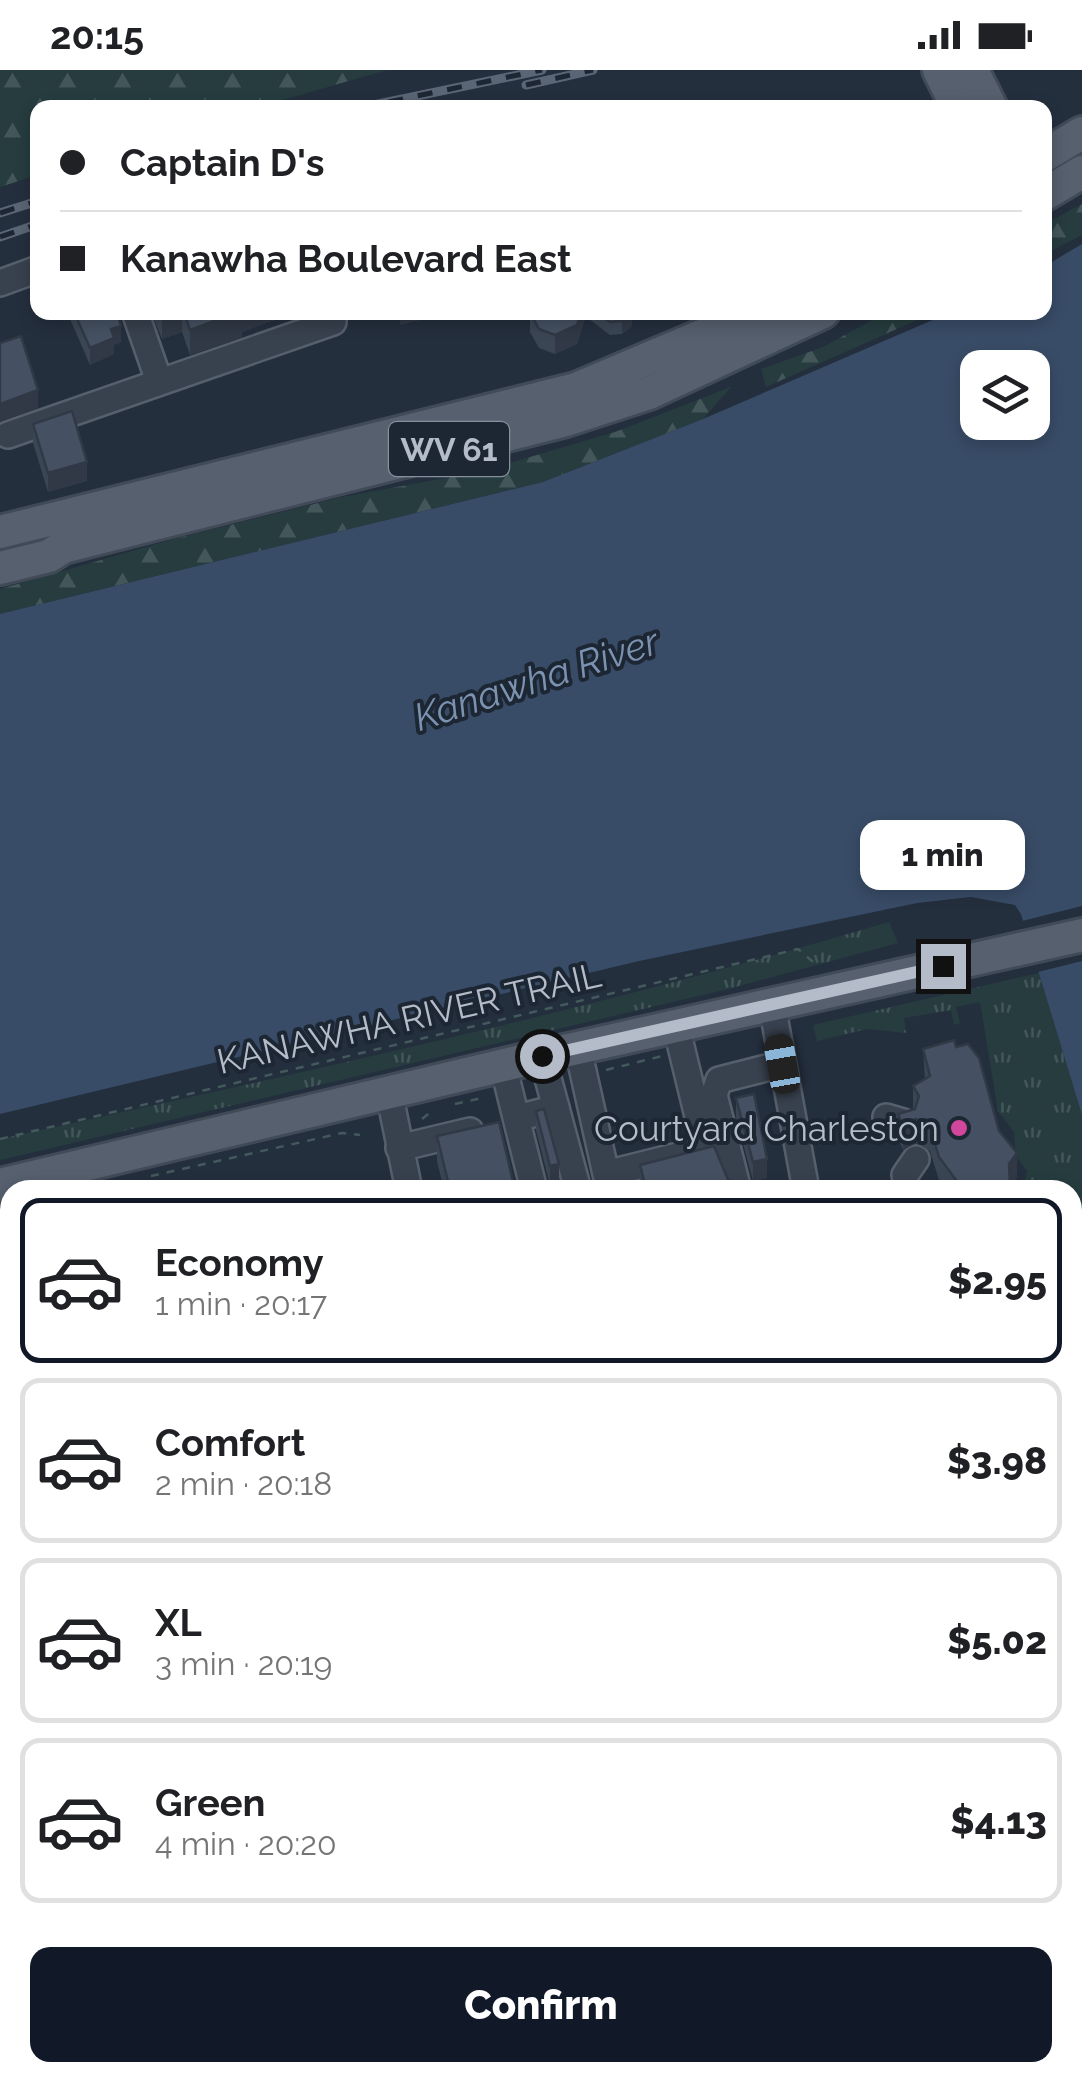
<!DOCTYPE html>
<html lang="en">
<head>
<meta charset="utf-8">
<style>
	body { margin:0; font-family:Raleway,sans-serif; background:#f2f2f2; color:#202124; height:100vh; display:flex; flex-direction:column; font-size:38px; white-space:nowrap }
	* { box-sizing:border-box; margin:0 }
	p { font-size:32px; color:#757577 }
	.icon { flex:none; width:55px; height:55px; fill:none; stroke:currentColor; stroke-width:2; stroke-linecap:round; stroke-linejoin:round }
	.map { position:relative; flex:1; overflow:hidden }
	.panel { position:absolute; left:0px; top:1110px; width:1082px; height:902px; display:flex; flex-direction:column; background:#fff; border-radius:30px 30px 0 0; box-shadow:0 5px 15px #0003 }
	.panel>* { flex:none }
	.banner { position:absolute; left:30px; top:30px; width:1022px; height:220px; border-radius:20px; box-shadow:0 5px 15px #0003; display:grid; align-content:center; height:220px; padding:0 30px; background:#fff }
	.controls { position:absolute; left:960px; top:280px; display:grid; gap:20px }
	.controls a { display:grid; place-items:center; width:90px; height:90px; border-radius:20px; background:#fff; box-shadow:0 5px 15px #0003; font-size:50px }
	.end { position:absolute; width:45px; height:45px; margin:-22px; border:12px solid #b4bcc9; background:#111; box-shadow:0 0 0 5px #111 }
	.from { border-radius:50% }
	.bubble { position:absolute; height:70px; border-radius:20px; background:#fff; box-shadow:0 5px 15px #0003; font-size:32px; font-weight:800; line-height:70px; text-align:center }
	.car { position:absolute; width:30px; height:60px; margin:-30px -15px; border-radius:12px; box-shadow:0 0 8px 2px #0007; background:linear-gradient(#222 24%,#8ab4d8 0 40%,#222 0 76%,#8ab4d8 0 86%,#222 0) }
	.banner b { display:flex; align-items:center; gap:35px; height:95px; font-size:38px }
	.banner b+b { border-top:2px solid #e0e0e0 }
	.banner i { width:25px; height:25px; background:#202124 }
	ul { padding:18px 0 0; list-style:none }
	li { display:flex; align-items:center; gap:30px; height:165px; margin:0 20px 15px; padding:0 10px; border:5px solid #e0e0e0; border-radius:20px }
	li div { flex:1 }
	li b { display:block; font-size:38px }
	li em { font-style:normal; font-weight:800 }
	li.current { border-color:#111827 }
	li>.icon { width:90px; height:90px; stroke-width:1.5 }
	.primary-button { display:flex; gap:20px; margin-top:auto; padding:20px 30px }
	.primary-button a { flex:1; height:115px; border-radius:20px; background:#111827; color:#fff; font-size:40px; font-weight:800; line-height:115px; text-align:center }
	.status { display:flex; justify-content:space-between; align-items:center; height:70px; padding:0 50px; background:#fff; direction:ltr }
	.status svg { height:28px; fill:currentColor }
	.map>svg:first-child { display:block }
	.grass { fill:url(#grass-tufts) }
	.forest { fill:url(#forest-firs) }
	.water { fill:#394c67; fill-rule:evenodd }
	.pier { fill:#242f3e }
	.lines { fill:none; stroke-linecap:round; stroke-linejoin:round }
	.minor-casing { stroke:#565f6c; stroke-width:30 }
	.major-casing { stroke:#414a57; stroke-width:38 }
	.path { stroke:#44595c; stroke-width:2.5; stroke-dasharray:8 8; stroke-linecap:butt }
	.minor { stroke:#38414e; stroke-width:25 }
	.major { stroke:#56606e; stroke-width:32 }
	.rail-casing { stroke:#5a6575; stroke-width:9 }
	.rail { stroke:#1d2633; stroke-width:5; stroke-dasharray:15; stroke-linecap:butt }
	.wall { fill:#3b4654 }
	.shaded-wall { fill:#303945 }
	.building { fill:#455162; stroke:#303945; stroke-width:2.5 }
	.route { stroke:#b4bcc9; stroke-width:12 }
	.hotel-dot { fill:#d1479c; stroke:#1d2633; stroke-width:4 }
	.labels { text-anchor:middle; dominant-baseline:central; stroke-width:8; stroke-linejoin:round; paint-order:stroke }
	.shield { fill:#1d2633; stroke:#878f9c; stroke-width:2.5 }
	.shield-label { font-size:32px; font-weight:bold; fill:#b4bcc9 }
	.street-label { font-size:35px; fill:#b4bcc9; stroke:#1d2633 }
	.poi-label { font-size:35px; fill:#b4bcc9; stroke:#1d2633; text-anchor:end }
	.water-label { font-size:38px; font-style:italic; fill:#7c92b1; stroke:#1d2633 }
</style>
</head>
<body>
<div class="status"><b>20:15</b><svg viewBox="0 0 49 12"><path d="M0 12V9h3v3zM5 12V6h3v6zM10 12V3h3v9zM15 12V0h3v12zM26 1h20v11H26zM47 4h2v5h-2z"/></svg></div>
<div class="map">
<svg width="1082" height="2012" viewBox="0 0 1082 2012">
	<defs>
		<pattern id="grass-tufts" width="24" height="20" patternUnits="userSpaceOnUse" patternTransform="scale(2.5)"><rect width="24" height="20" fill="#263c3f"/><path d="M3 7l-1-3M5 7V3M7 7l1-3M15 17l-1-3M17 17v-4M19 17l1-3" fill="none" stroke="#435659"/></pattern>
		<pattern id="forest-firs" width="22" height="20" patternUnits="userSpaceOnUse" patternTransform="scale(2.5)"><rect width="22" height="20" fill="#263c3f"/><path d="M5 1l3.5 6h-7zM16 11l3.5 6h-7z" fill="#435659"/></pattern>
	</defs>
	<rect width="100%" height="100%" fill="#242f3e"/>
	<!-- grass -->
	<g class="grass">
		<path d="M 889,852 L 898,873 L 728,919 L 0,1090 L 0,1069 C 297,1004 597,939 889,852 Z"/>
		<path d="M 1039,903 L 1082,1045 L 1082,1235 L 1073,1237 L 1072,1120 L 1024,1120 L 1027,1101 L 1016,1086 L 1014,1062 L 998,1041 L 980,932 L 956,937 L 960,953 L 954,955 L 951,940 L 904,948 L 906,963 L 867,959 L 817,971 L 813,955 Z"/>
	</g>
	<!-- forest -->
	<g class="forest">
		<path d="M 0,0 L 387,0 L 258,37 L 38,38 L 37,105 L 0,117 Z"/>
		<path d="M 1082,134 L 1082,165 L 1045,184 L 1045,154 Z"/>
		<path d="M 885,243 L 933,243 L 766,317 L 761,299 L 823,277 Z"/>
		<path d="M 731,317 L 703,349 L 543,412 L 0,544 L 0,519 L 174,469 L 342,427 L 479,402 L 615,362 Z"/>
	</g>
	<!-- water -->
	<path class="water" d="M 1082,174 L 1082,1045 L 1021,844 L 1015,835 L 971,827 L 917,833 L 639,891 L 0,1044 L 0,544 L 543,412 L 703,349 L 949,243 L 1045,242 L 1045,196 ZM 978,298 L 1032,298 L 1032,352 L 978,352 Z"/>
	<!-- pier -->
	<path class="pier" d="M 1082,836 L 1082,891 L 1034,903 L 1018,852 Z"/>
	<g class="lines">
		<defs>
			<g id="minor">
				<path d="M 0,213 L 38,199"/>
				<path d="M 135,242 L 159,311"/>
				<path d="M 8,365 L 333,252 L 331,242"/>
				<path d="M 772,935 L 806,1120"/>
				<path d="M 578,979 L 606,1104 L 706,1079 L 676,956"/>
				<path d="M 503,995 L 534,1120"/>
				<path d="M 389,1022 L 409,1120"/>
				<path d="M 556,1038 L 578,1120"/>
				<path d="M 886,1047 L 903,1052"/>
				<path d="M 517,1048 L 556,1038 L 542,986"/>
				<path d="M 399,1078 L 470,1061"/>
				<path d="M 905,1105 L 916,1089"/>
				<path d="M 738,1120 L 714,1025 L 719,1010 L 782,994"/>
				<path d="M 1072,1402 L 1082,1401"/>
				<path d="M 1072,1449 L 1082,1447"/>
				<path d="M 0,1490 L 10,1546"/>
				<path d="M 608,2002 L 610,2012"/>
			</g>
			<g id="major">
				<path d="M 939,0 L 958,38"/>
				<path d="M 972,0 L 991,38"/>
				<path d="M 1045,85 L 1082,63"/>
				<path d="M 1045,124 L 1082,102"/>
				<path d="M 0,462 L 576,319 L 758,242"/>
				<path d="M 0,498 L 49,486 L 63,477 L 566,350 L 649,323 L 823,242"/>
				<path d="M 0,1115 L 542,986 L 1082,865"/>
				<path d="M 1072,1259 L 1082,1258"/>
				<path d="M 0,1429 L 10,1428"/>
				<path d="M 1072,1501 L 1082,1501"/>
			</g>
		</defs>
		<!-- minor casing -->
		<use href="#minor" class="minor-casing"/>
		<!-- major casing -->
		<use href="#major" class="major-casing"/>
		<!-- path -->
		<g class="path">
			<path d="M 606,1000 L 662,986"/>
			<path d="M 455,1034 L 486,1027"/>
			<path d="M 422,1049 L 433,1040"/>
			<path d="M 0,1069 L 798,879 L 819,897"/>
			<path d="M 151,1106 L 342,1063 L 360,1065"/>
		</g>
		<!-- minor -->
		<use href="#minor" class="minor"/>
		<!-- major -->
		<use href="#major" class="major"/>
		<defs>
			<g id="rail">
				<path d="M 526,15 L 593,0"/>
				<path d="M 359,38 L 542,0"/>
				<path d="M 0,143 L 38,131"/>
				<path d="M 0,167 L 38,154"/>
			</g>
		</defs>
		<!-- rail casing -->
		<use href="#rail" class="rail-casing"/>
		<!-- rail -->
		<use href="#rail" class="rail"/>
	</g>
	<!-- wall -->
	<g class="wall">
		<path d="M 67,242 L 117,242 L 121,272 L 114,275 L 114,284 L 90,295 Z"/>
		<path d="M 151,242 L 296,242 L 242,262 L 242,267 L 190,285 L 182,262 L 162,269 Z"/>
		<path d="M 530,242 L 585,242 L 585,248 L 577,274 L 555,284 L 539,278 L 530,262 Z"/>
		<path d="M 589,242 L 632,242 L 632,256 L 622,264 L 610,265 L 589,249 Z"/>
		<path d="M 677,242 L 705,242 L 691,249 Z"/>
		<path d="M 33,354 L 87,411 L 48,422 L 33,373 Z"/>
		<path d="M 956,977 L 999,1061 L 1017,1107 L 1010,1117 L 1010,1120 L 946,1120 L 939,1110 L 930,1081 L 916,1073 L 903,1080 L 898,1068 L 898,1044 L 913,1040 L 913,1016 L 925,1009 L 923,979 Z"/>
		<path d="M 736,1028 L 767,1108 L 753,1111 L 736,1047 Z"/>
		<path d="M 536,1041 L 559,1113 L 550,1115 L 536,1060 Z"/>
		<path d="M 437,1066 L 515,1120 L 444,1120 L 437,1091 Z"/>
		<path d="M 640,1095 L 732,1120 L 637,1120 L 637,1117 L 640,1116 Z"/>
		<path d="M 10,1288 L 10,1405 L 1,1407 L 0,1399 L 0,1290 Z"/>
		<path d="M 1082,1292 L 1082,1374 L 1072,1375 L 1072,1294 Z"/>
		<path d="M 672,2002 L 962,2002 L 962,2009 L 961,2012 L 674,2012 Z"/>
	</g>
	<!-- shaded-wall -->
	<g class="shaded-wall">
		<path d="M 166,242 L 182,242 L 182,262 L 162,269 L 162,244 Z"/>
		<path d="M 238,242 L 296,242 L 242,262 L 242,267 L 190,285 L 190,260 Z"/>
		<path d="M 400,242 L 445,242 L 445,244 L 400,255 Z"/>
		<path d="M 581,242 L 585,242 L 585,248 L 577,274 L 555,284 L 555,265 Z"/>
		<path d="M 632,242 L 632,256 L 622,264 L 622,251 Z"/>
		<path d="M 691,242 L 705,242 L 691,249 Z"/>
		<path d="M 121,256 L 121,272 L 114,275 L 114,284 L 90,295 L 90,278 L 111,259 Z"/>
		<path d="M 38,320 L 38,338 L 0,352 L 0,334 Z"/>
		<path d="M 87,392 L 87,411 L 48,422 L 48,403 Z"/>
		<path d="M 916,1049 L 916,1073 L 903,1080 L 903,1056 Z"/>
		<path d="M 1017,1083 L 1017,1107 L 1010,1117 L 1010,1120 L 1005,1120 L 1009,1094 Z"/>
		<path d="M 767,1089 L 767,1108 L 753,1111 L 753,1092 Z"/>
		<path d="M 559,1094 L 559,1113 L 550,1115 L 550,1096 Z"/>
		<path d="M 1082,1910 L 1082,1936 L 1072,1938 L 1072,1913 Z"/>
		<path d="M 951,2002 L 962,2002 L 961,2012 L 944,2012 Z"/>
	</g>
	<!-- building -->
	<g class="building">
		<path d="M 74,242 L 117,242 L 121,256 L 111,259 L 114,268 L 90,278 Z"/>
		<path d="M 184,242 L 238,242 L 190,260 Z"/>
		<path d="M 581,242 L 577,255 L 555,265 L 539,259 L 530,243 Z"/>
		<path d="M 597,242 L 632,242 L 632,243 L 622,251 L 610,252 Z"/>
		<path d="M 21,266 L 38,320 L 0,334 L 0,273 Z"/>
		<path d="M 72,341 L 87,392 L 48,403 L 33,354 Z"/>
		<path d="M 954,970 L 956,977 L 968,974 L 979,988 L 999,1061 L 1017,1083 L 1009,1094 L 1010,1116 L 1005,1117 L 1005,1120 L 958,1120 L 956,1110 L 939,1087 L 930,1058 L 916,1049 L 903,1056 L 898,1044 L 915,1039 L 919,1026 L 913,1016 L 930,1006 L 923,979 Z"/>
		<path d="M 754,1024 L 767,1089 L 753,1092 L 736,1028 Z"/>
		<path d="M 544,1039 L 559,1094 L 550,1096 L 536,1041 Z"/>
		<path d="M 499,1052 L 515,1120 L 450,1120 L 437,1066 Z"/>
		<path d="M 714,1076 L 732,1119 L 726,1120 L 638,1120 L 637,1117 L 645,1115 L 640,1095 Z"/>
		<path d="M 85,1116 L 86,1120 L 63,1120 Z"/>
		<path d="M 10,1288 L 10,1380 L 1,1382 L 0,1374 L 0,1290 Z"/>
		<path d="M 1082,1292 L 1082,1337 L 1072,1339 L 1072,1294 Z"/>
		<path d="M 1082,1519 L 1082,1910 L 1072,1913 L 1072,1522 Z"/>
		<path d="M 10,1734 L 10,2002 L 570,2002 L 572,2012 L 0,2012 L 0,1736 Z"/>
		<path d="M 677,2002 L 951,2002 L 944,2012 L 680,2012 Z"/>
		<path d="M 990,2002 L 1025,2002 L 1027,2010 L 1020,2012 L 992,2012 Z"/>
	</g>
	<g class="lines">
		<!-- route -->
		<path class="route" d="M 542,986 L 943,896"/>
	</g>
	<!-- markers -->
	<circle class="hotel-dot" cx="959" cy="1058" r="10"/>
	<g class="labels">
		<!-- shield labels -->
		<rect class="shield" x="389" y="352" width="120" height="54" rx="8"/>
		<g class="shield-label">
			<text x="449" y="379">WV 61</text>
		</g>
		<!-- street labels -->
		<g class="street-label">
			<text transform="translate(409 948) rotate(-13)">KANAWHA RIVER TRAIL</text>
		</g>
		<!-- poi labels -->
		<g class="poi-label">
			<text x="939" y="1058">Courtyard Charleston</text>
		</g>
		<!-- water labels -->
		<g class="water-label">
			<text transform="translate(536 609) rotate(-18)">Kanawha River</text>
		</g>
	</g>
</svg>
<div class="controls">
<a><svg class="icon" aria-label="layers" viewBox="0 0 24 24"><path d="M12 4l9 5-9 5-9-5zM3 14l9 5 9-5"/></svg></a>
</div>
<i class="end from" style="left:542px;top:986px"></i>
<i class="end" style="left:943px;top:896px"></i>
<div class="bubble" style="left:860px;top:750px;width:165px">1 min</div>
<i class="car" style="left:782px;top:994px;rotate:350deg"></i>
<div class="banner">
<b><i class="from"></i>Captain D's</b>
<b><i></i>Kanawha Boulevard East</b>
</div>
<section class="panel">
<ul>
<li class="current"><svg class="icon" aria-label="car" viewBox="0 0 24 24"><path d="M5 17H2v-5l4-1 3-4h7l3 4 3 1v5h-3M9 17h6M6 11h13"/><circle cx="7" cy="17" r="2"/><circle cx="17" cy="17" r="2"/></svg><div><b>Economy</b><p>1 min · 20:17</p></div><em>$2.95</em></li>
<li><svg class="icon" aria-label="car" viewBox="0 0 24 24"><path d="M5 17H2v-5l4-1 3-4h7l3 4 3 1v5h-3M9 17h6M6 11h13"/><circle cx="7" cy="17" r="2"/><circle cx="17" cy="17" r="2"/></svg><div><b>Comfort</b><p>2 min · 20:18</p></div><em>$3.98</em></li>
<li><svg class="icon" aria-label="car" viewBox="0 0 24 24"><path d="M5 17H2v-5l4-1 3-4h7l3 4 3 1v5h-3M9 17h6M6 11h13"/><circle cx="7" cy="17" r="2"/><circle cx="17" cy="17" r="2"/></svg><div><b>XL</b><p>3 min · 20:19</p></div><em>$5.02</em></li>
<li><svg class="icon" aria-label="car" viewBox="0 0 24 24"><path d="M5 17H2v-5l4-1 3-4h7l3 4 3 1v5h-3M9 17h6M6 11h13"/><circle cx="7" cy="17" r="2"/><circle cx="17" cy="17" r="2"/></svg><div><b>Green</b><p>4 min · 20:20</p></div><em>$4.13</em></li>
</ul>
<div class="primary-button"><a>Confirm</a></div>
</section>
</div>
</body>
</html>
